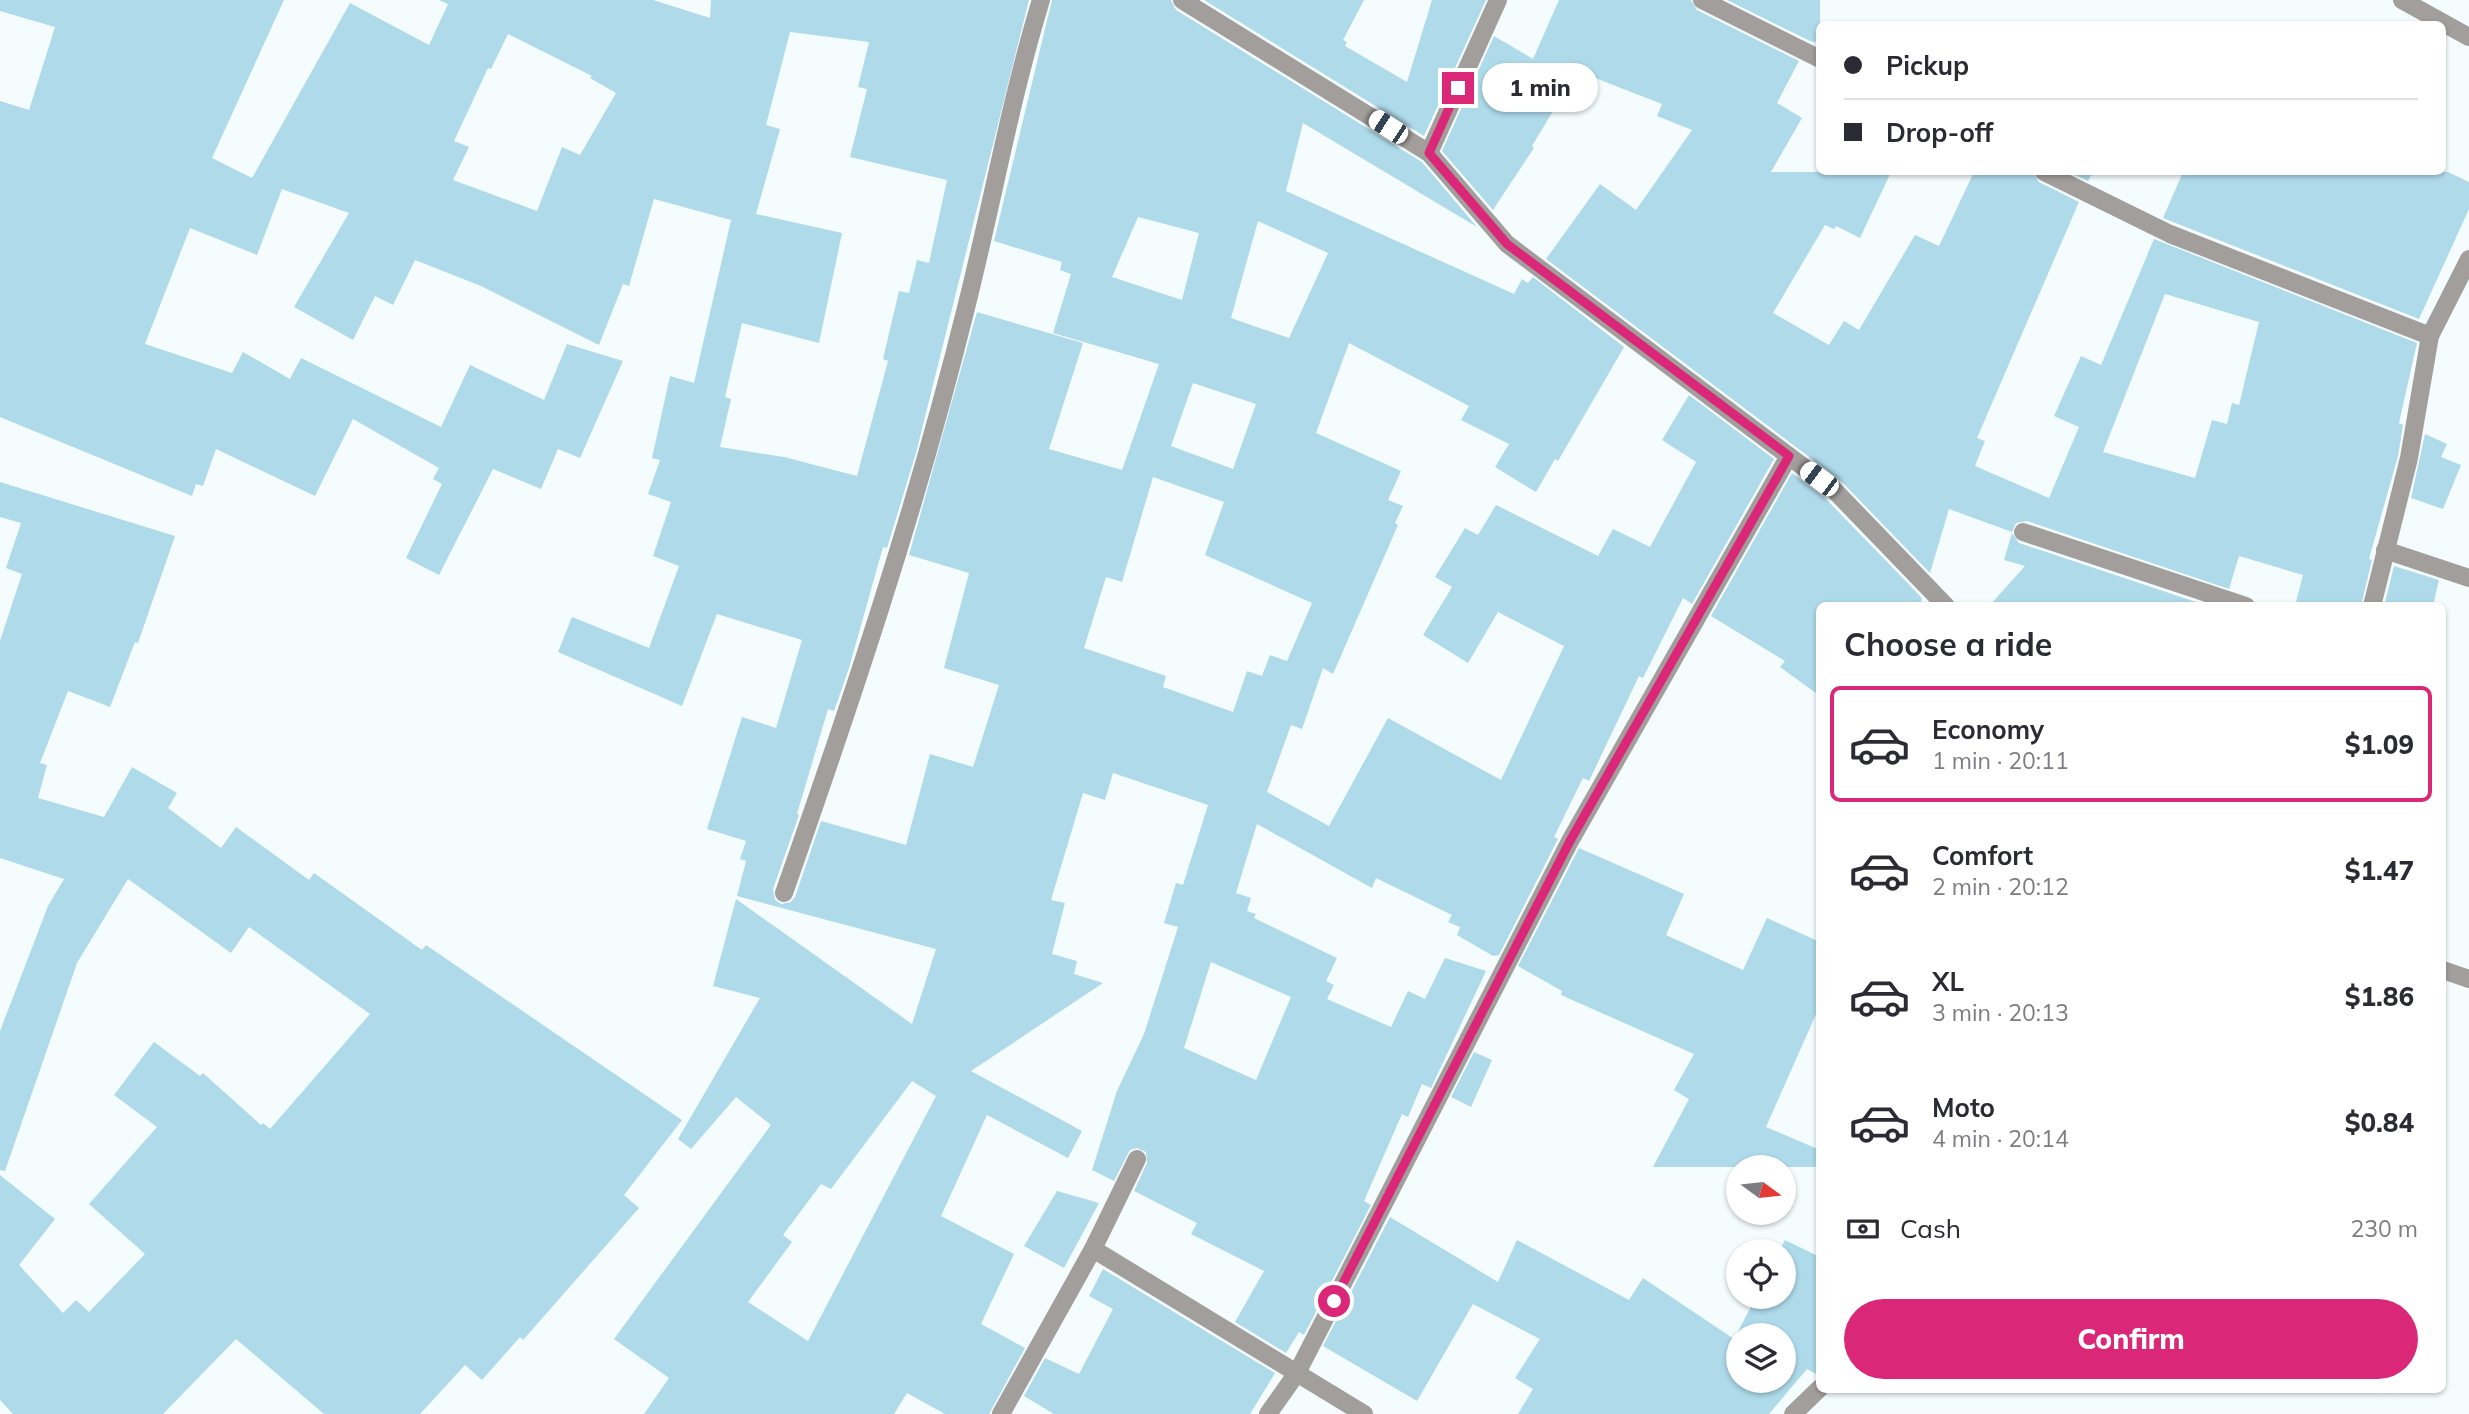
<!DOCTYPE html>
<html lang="en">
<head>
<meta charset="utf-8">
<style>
	body { margin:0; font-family:Mulish,sans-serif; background:#f7f7f7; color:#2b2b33; height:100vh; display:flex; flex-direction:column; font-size:26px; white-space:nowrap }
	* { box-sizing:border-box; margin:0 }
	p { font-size:23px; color:#7c7c81 }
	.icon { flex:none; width:38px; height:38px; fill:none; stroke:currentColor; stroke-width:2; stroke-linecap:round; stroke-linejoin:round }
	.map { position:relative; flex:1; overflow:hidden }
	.panel { position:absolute; left:1816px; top:602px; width:630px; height:791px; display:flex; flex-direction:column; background:#fff; border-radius:10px; box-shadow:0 2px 5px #0004 }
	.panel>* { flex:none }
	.hud { position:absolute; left:1816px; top:21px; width:630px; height:154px; border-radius:10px; box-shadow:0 2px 5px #0004; display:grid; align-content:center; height:154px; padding:0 28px; background:#fff }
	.needle { width:46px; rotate:105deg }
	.fabs { position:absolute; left:1726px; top:1155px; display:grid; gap:14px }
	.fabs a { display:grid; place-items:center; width:70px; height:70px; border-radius:50%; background:#fff; box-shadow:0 2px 5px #0004; font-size:35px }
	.end { position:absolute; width:32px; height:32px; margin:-16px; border:9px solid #db2777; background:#fff; box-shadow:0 0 0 4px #fff }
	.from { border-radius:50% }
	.bubble { position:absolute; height:49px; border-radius:24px; background:#fff; box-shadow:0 2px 5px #0004; font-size:23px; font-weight:800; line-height:49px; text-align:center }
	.car { position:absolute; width:21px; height:42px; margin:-21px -10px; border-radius:9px; box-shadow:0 0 5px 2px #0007; background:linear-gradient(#fff 24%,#345 0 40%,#fff 0 76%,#345 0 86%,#fff 0) }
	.hud b { display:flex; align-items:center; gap:24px; height:66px; font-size:26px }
	.hud b+b { border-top:2px solid #e1e1e2 }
	.hud i { width:18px; height:18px; background:#2b2b33 }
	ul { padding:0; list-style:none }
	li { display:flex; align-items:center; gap:21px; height:116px; margin:0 14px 10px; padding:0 14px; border:4px solid transparent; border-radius:10px }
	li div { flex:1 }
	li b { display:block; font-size:26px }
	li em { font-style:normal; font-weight:800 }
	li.active { border-color:#db2777 }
	li>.icon { width:63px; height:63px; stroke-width:1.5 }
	h2 { padding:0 28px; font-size:32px; line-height:84px }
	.pay { display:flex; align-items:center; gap:18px; height:77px; padding:0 28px; font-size:26px }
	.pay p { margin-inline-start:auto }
	.action { display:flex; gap:14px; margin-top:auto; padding:14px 28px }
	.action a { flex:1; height:80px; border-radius:42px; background:#db2777; color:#fff; font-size:28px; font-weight:800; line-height:80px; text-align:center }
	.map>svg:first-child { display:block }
	.building { fill:#aedaea; fill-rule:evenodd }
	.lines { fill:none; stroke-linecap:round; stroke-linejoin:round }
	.minor { stroke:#a29e9c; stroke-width:18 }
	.route { stroke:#db2777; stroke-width:9 }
</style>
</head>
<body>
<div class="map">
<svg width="2469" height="1414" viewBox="0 0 2469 1414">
	<rect width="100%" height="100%" fill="#f5fcfe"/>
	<!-- building -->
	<g class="building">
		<path d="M 0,0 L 284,0 L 212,158 L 252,178 L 350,3 L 429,45 L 448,4 L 439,0 L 653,0 L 710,18 L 711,0 L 1029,0 L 916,453 L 887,548 L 883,547 L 849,668 L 834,711 L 828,709 L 797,814 L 799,815 L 773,889 L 775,900 L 781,904 L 791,902 L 795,897 L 821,821 L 906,845 L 930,754 L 973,767 L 999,685 L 944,668 L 969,573 L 909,555 L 977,312 L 1083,343 L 1049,449 L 1122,470 L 1159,364 L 1053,333 L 1071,274 L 1060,270 L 1062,262 L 994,241 L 1052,0 L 1171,0 L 1176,10 L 1422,162 L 1477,227 L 1303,123 L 1286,191 L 1514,294 L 1522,279 L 1528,283 L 1533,277 L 1624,347 L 1558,461 L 1555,459 L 1536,492 L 1495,467 L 1509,444 L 1461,420 L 1469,406 L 1349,343 L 1316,433 L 1401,471 L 1388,500 L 1403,506 L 1395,523 L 1398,525 L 1333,674 L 1323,668 L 1302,729 L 1291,725 L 1267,792 L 1329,826 L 1388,718 L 1501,780 L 1564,646 L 1498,612 L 1468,663 L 1423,635 L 1452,587 L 1435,577 L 1465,528 L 1478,535 L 1496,505 L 1598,556 L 1613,529 L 1650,547 L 1696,462 L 1662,440 L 1689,395 L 1774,459 L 1692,604 L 1683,598 L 1643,678 L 1639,676 L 1589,781 L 1583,778 L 1554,837 L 1558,839 L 1499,955 L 1493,956 L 1457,935 L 1460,927 L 1448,922 L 1452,915 L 1376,878 L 1372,888 L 1257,824 L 1236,893 L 1251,898 L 1247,911 L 1256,914 L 1254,918 L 1337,958 L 1326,981 L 1334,985 L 1327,999 L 1391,1027 L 1408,991 L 1425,999 L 1445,958 L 1486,971 L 1431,1088 L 1422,1084 L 1408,1117 L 1402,1114 L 1364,1201 L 1371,1205 L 1304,1335 L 1299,1332 L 1286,1353 L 1235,1322 L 1264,1271 L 1191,1234 L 1197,1223 L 1134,1191 L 1147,1163 L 1146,1152 L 1137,1148 L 1130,1150 L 1114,1181 L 1092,1170 L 1117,1091 L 1144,1034 L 1178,927 L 1164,923 L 1176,883 L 1183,885 L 1208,805 L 1113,773 L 1105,800 L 1083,793 L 1051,900 L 1065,903 L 1052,954 L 1077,961 L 1074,974 L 1103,983 L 971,1071 L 1082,1131 L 1068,1158 L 987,1115 L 941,1216 L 1014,1254 L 981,1324 L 1025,1348 L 989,1414 L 945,1414 L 907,1393 L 894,1414 L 644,1414 L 669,1378 L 614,1339 L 771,1125 L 736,1097 L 691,1149 L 678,1139 L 760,998 L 713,986 L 736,899 L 912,1024 L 936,949 L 737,896 L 746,861 L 740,859 L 746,841 L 707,829 L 742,717 L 776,728 L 802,640 L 717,614 L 682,706 L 558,652 L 572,617 L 649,648 L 679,566 L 653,556 L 671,502 L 648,494 L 660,460 L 652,458 L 670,376 L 694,383 L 731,220 L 654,199 L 629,286 L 623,284 L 599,345 L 481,286 L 415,260 L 393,305 L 375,296 L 353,340 L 294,307 L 349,213 L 282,189 L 257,255 L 190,228 L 145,344 L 232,373 L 243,352 L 290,379 L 301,358 L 441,427 L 470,365 L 544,400 L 567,344 L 623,361 L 580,458 L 558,449 L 541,489 L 493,469 L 439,575 L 406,558 L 442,484 L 433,479 L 439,468 L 353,419 L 315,496 L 216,449 L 203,486 L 196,484 L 192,496 L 0,417 L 0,101 L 29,110 L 55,27 L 0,11 ZM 790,32 L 869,42 L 858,87 L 867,89 L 850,157 L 947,180 L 929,263 L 917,260 L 909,293 L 899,291 L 883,359 L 888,361 L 857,476 L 784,457 L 720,447 L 731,399 L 725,397 L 742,323 L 819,343 L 842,233 L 756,214 L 780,129 L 766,125 ZM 508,34 L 592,76 L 590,78 L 616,93 L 580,155 L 562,147 L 537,211 L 453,180 L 469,147 L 454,141 L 488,68 L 491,69 ZM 1138,217 L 1199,233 L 1182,300 L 1112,277 ZM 1258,221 L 1328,253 L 1289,338 L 1231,318 ZM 1193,383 L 1256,404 L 1233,469 L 1171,446 ZM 1153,477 L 1224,502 L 1205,555 L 1312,603 L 1287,661 L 1270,655 L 1262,676 L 1247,671 L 1233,712 L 1163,687 L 1166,676 L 1084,648 L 1106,577 L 1122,582 ZM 1211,962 L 1291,997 L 1256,1080 L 1184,1048 ZM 912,1081 L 936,1096 L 808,1341 L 748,1302 L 792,1242 L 783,1235 L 821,1184 L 831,1189 Z"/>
		<path d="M 1204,0 L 1364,0 L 1343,40 L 1347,42 L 1345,46 L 1407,82 L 1432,0 L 1486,0 L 1424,136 Z"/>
		<path d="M 1559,0 L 1691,0 L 1697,10 L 1799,61 L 1777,103 L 1802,118 L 1771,172 L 1891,172 L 1860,238 L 1836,226 L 1834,229 L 1825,225 L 1773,313 L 1829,345 L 1844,321 L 1859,330 L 1915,235 L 1939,246 L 1974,172 L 2033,172 L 2039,182 L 2079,202 L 1977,438 L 1985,441 L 1975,466 L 2049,498 L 2079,427 L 2054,416 L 2081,356 L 2101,365 L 2154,239 L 2417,343 L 2399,423 L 2403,425 L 2398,456 L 2369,559 L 2372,560 L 2361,606 L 2295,606 L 2303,575 L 2239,556 L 2229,589 L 2027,521 L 2016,523 L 2012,532 L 1949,509 L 1930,573 L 1841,481 L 1546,259 L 1600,184 L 1636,210 L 1692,130 L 1657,116 L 1662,104 L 1577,71 L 1532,146 L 1534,148 L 1493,210 L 1442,151 L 1494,36 L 1533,59 ZM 2165,294 L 2259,322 L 2239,405 L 2232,403 L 2227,424 L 2212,420 L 2195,478 L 2103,452 Z"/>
		<path d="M 1727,0 L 1820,0 L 1820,43 L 1810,41 Z"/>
		<path d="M 2069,172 L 2093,172 L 2088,181 Z"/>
		<path d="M 2183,172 L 2448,172 L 2469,182 L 2469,209 L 2419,319 L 2163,218 Z"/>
		<path d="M 2425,434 L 2447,444 L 2441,457 L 2461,465 L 2443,509 L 2411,498 Z"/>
		<path d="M 1792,473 L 1826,499 L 1922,598 L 1920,606 L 1820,606 L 1820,696 L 1780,667 L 1785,661 L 1711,616 Z"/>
		<path d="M 0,482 L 175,536 L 138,643 L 135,642 L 110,707 L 68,691 L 40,763 L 47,765 L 38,798 L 104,817 L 132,767 L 177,793 L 168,808 L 221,848 L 236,827 L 309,880 L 314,873 L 422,950 L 426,945 L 682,1120 L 624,1195 L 639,1208 L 523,1340 L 520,1337 L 482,1380 L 465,1365 L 420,1414 L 324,1414 L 236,1339 L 163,1414 L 13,1414 L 0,1400 L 0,1175 L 55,1219 L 19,1265 L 63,1313 L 76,1300 L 89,1312 L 145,1254 L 89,1204 L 157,1127 L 114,1095 L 154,1042 L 200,1076 L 203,1073 L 261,1125 L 263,1123 L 270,1129 L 370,1014 L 249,927 L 231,953 L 128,879 L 77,963 L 5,1171 L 0,1170 L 0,1031 L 48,906 L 64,879 L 0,858 L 0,641 L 22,574 L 6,568 L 21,523 L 0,517 Z"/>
		<path d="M 2012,533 L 2019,543 L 2208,606 L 1989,606 L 2025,566 L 2004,560 Z"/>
		<path d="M 2394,566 L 2439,580 L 2433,606 L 2384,606 Z"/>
		<path d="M 1579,848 L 1684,894 L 1666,935 L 1743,970 L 1767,918 L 1820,942 L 1820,1005 L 1766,1127 L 1820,1150 L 1820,1167 L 1653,1167 L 1689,1099 L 1674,1090 L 1694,1054 L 1561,995 L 1562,991 L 1518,966 Z"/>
		<path d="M 1474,1052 L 1492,1060 L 1471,1107 L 1451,1097 Z"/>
		<path d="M 1057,1191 L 1099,1203 L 1064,1268 L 1024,1246 Z"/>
		<path d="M 1390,1217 L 1498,1282 L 1517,1240 L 1629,1300 L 1643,1278 L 1734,1339 L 1756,1297 L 1783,1297 L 1783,1251 L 1779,1251 L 1785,1240 L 1820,1257 L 1820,1376 L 1807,1369 L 1769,1414 L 1518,1414 L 1533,1389 L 1515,1378 L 1540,1339 L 1473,1304 L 1417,1401 L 1323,1346 ZM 1738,1335 L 1783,1335 L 1783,1381 L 1738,1381 Z"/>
		<path d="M 1103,1269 L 1275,1373 L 1250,1414 L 1054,1414 L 1024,1396 L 1045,1358 L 1079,1374 L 1113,1309 L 1089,1296 Z"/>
	</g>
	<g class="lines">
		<!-- minor -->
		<g class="minor">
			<path d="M 1182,0 L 1429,153 L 1507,244 L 1834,490 L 1946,606"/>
			<path d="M 1702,0 L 1820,59"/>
			<path d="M 2402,0 L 2469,37"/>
			<path d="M 1429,153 L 1498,0"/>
			<path d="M 2044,172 L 2170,234 L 2430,336"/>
			<path d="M 2023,532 L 2246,606"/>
			<path d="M 2385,550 L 2469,578"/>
			<path d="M 2372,606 L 2409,458 L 2430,336 L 2469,259"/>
			<path d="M 784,893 C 852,700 917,506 966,308 C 992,205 1010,101 1041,0"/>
			<path d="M 2443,970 L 2469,979"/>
			<path d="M 1093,1249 L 1364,1414"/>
			<path d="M 1001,1414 L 1093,1249 L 1137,1159"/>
			<path d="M 1268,1414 L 1297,1373 L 1570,841 L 1789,456"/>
			<path d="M 1793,1414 L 1820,1388"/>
		</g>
	</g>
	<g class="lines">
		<!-- route -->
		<path class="route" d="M 1334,1301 L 1570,841 L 1789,456 L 1507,244 L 1429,153 L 1458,88"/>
	</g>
</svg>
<div class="fabs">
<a><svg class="needle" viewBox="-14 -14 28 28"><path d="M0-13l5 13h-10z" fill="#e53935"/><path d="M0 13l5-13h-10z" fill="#7c7c81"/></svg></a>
<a><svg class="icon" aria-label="locate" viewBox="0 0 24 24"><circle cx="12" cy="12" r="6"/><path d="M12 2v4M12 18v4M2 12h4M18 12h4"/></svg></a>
<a><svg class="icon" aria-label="layers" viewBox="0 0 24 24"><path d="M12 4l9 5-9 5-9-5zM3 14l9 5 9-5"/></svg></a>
</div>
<i class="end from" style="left:1334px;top:1301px"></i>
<i class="end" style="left:1458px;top:88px"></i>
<div class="bubble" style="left:1482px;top:63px;width:116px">1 min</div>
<i class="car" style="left:1388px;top:127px;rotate:303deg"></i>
<i class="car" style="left:1819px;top:479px;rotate:307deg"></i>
<div class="hud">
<b><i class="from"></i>Pickup</b>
<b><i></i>Drop-off</b>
</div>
<section class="panel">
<h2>Choose a ride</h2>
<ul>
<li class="active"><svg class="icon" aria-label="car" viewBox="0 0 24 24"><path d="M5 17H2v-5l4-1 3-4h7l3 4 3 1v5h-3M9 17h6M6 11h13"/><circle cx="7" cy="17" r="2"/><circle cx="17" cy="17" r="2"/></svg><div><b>Economy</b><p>1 min · 20:11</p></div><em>$1.09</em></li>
<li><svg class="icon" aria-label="car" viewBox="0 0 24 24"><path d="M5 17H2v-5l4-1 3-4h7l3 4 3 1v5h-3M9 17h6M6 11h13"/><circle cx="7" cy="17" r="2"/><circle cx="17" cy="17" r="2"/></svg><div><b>Comfort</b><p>2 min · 20:12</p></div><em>$1.47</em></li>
<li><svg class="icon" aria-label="car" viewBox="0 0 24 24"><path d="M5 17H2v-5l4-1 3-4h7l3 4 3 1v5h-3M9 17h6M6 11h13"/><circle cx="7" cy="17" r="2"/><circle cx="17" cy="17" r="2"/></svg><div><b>XL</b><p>3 min · 20:13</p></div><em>$1.86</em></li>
<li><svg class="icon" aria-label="car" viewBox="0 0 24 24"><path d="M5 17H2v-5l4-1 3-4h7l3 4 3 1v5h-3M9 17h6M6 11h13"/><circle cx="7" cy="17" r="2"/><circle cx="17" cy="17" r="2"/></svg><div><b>Moto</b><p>4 min · 20:14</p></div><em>$0.84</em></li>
</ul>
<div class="pay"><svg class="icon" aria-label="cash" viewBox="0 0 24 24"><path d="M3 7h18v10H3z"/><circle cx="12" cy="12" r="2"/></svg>Cash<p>230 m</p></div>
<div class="action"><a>Confirm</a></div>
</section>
</div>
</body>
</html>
